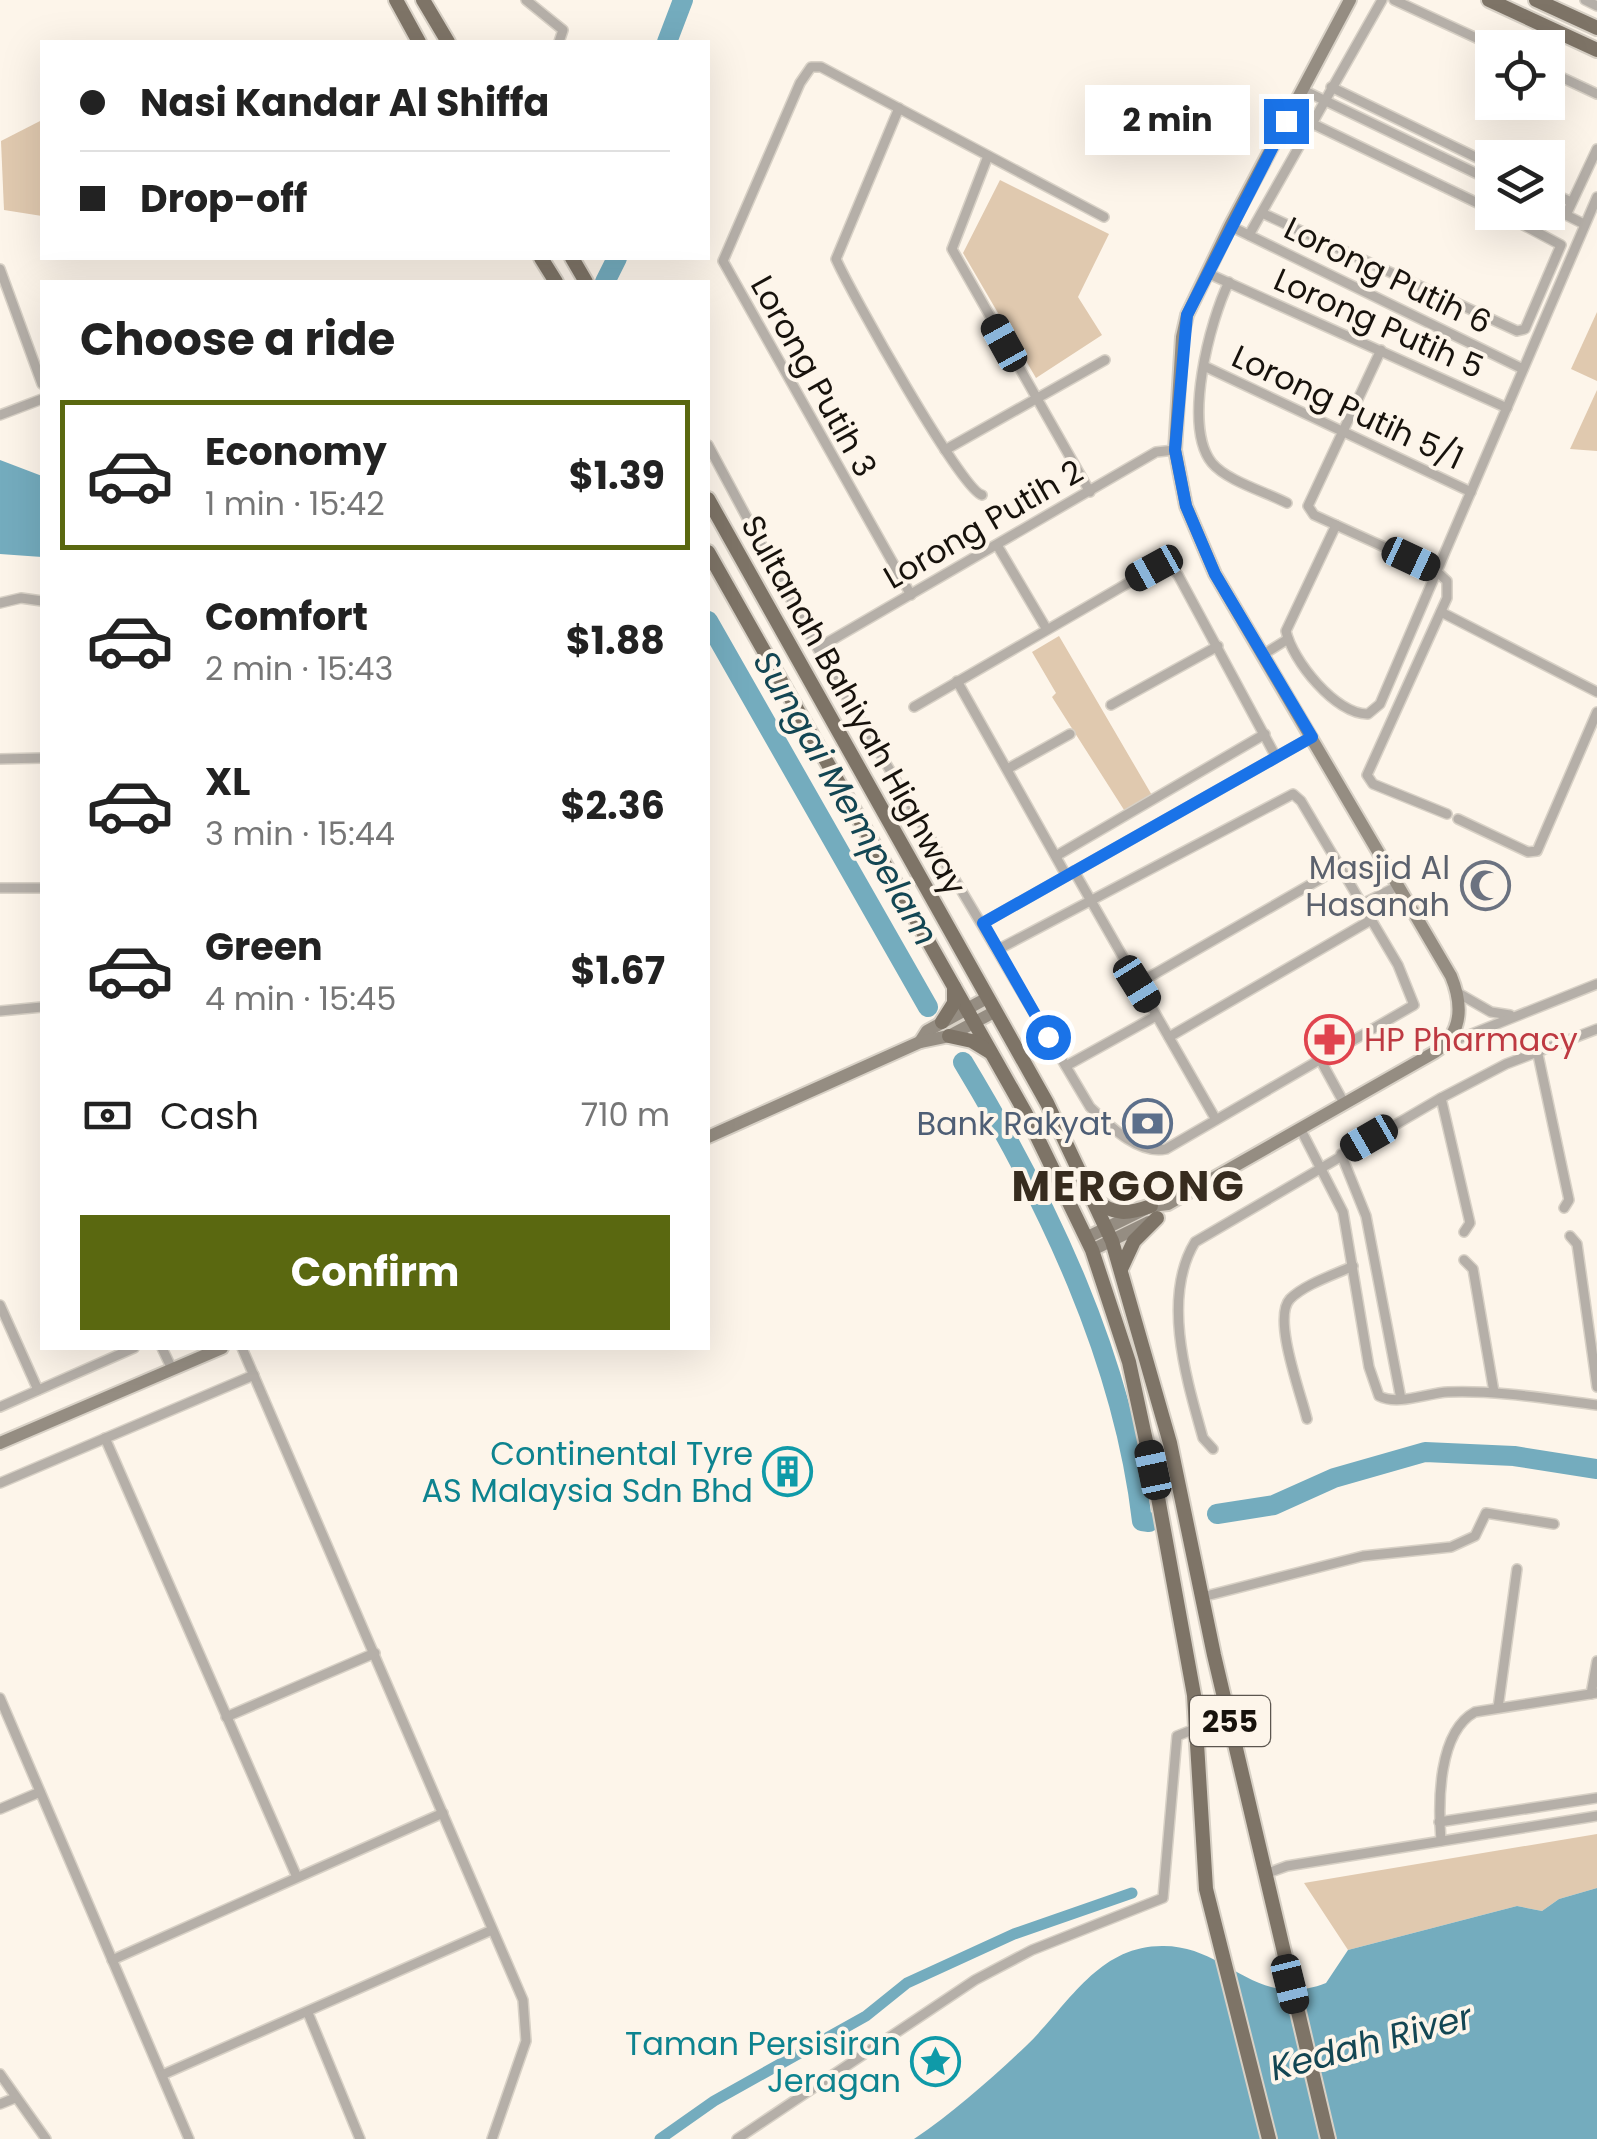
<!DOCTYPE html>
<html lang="en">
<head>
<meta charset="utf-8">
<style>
	body { margin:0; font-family:Poppins,sans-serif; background:#f2f2f2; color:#222; height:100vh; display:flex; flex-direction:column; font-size:38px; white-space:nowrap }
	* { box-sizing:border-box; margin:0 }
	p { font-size:32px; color:#767676 }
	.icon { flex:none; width:55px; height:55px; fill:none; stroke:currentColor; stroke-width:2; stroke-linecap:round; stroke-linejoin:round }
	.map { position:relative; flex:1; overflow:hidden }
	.sheet { position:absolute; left:40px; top:280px; width:670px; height:1070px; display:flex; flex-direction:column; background:#fff; border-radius:0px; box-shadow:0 10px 40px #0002 }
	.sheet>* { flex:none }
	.guide { position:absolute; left:40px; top:40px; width:670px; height:220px; border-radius:0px; box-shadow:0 10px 40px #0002; display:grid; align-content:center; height:220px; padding:0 40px; background:#fff }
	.buttons { position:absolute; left:1475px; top:30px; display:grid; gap:20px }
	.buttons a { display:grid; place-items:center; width:90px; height:90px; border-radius:0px; background:#fff; box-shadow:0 10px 40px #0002; font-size:50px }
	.end { position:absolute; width:45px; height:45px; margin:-22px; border:12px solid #1a73e8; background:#fff; box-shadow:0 0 0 5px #fff }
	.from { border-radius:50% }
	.bubble { position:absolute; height:70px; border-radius:0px; background:#fff; box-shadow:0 10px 40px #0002; font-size:32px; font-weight:700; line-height:70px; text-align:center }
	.car { position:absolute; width:30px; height:60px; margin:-30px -15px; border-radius:12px; box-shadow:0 0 8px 2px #0007; background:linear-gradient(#222 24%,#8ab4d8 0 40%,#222 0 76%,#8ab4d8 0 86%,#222 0) }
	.guide b { display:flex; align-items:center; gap:35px; height:95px; font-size:38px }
	.guide b+b { border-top:2px solid #e0e0e0 }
	.guide i { width:25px; height:25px; background:#222 }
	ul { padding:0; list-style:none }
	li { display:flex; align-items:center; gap:30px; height:150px; margin:0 20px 15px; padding:0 20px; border:5px solid transparent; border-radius:0px }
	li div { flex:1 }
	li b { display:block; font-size:38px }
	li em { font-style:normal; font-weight:700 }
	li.current { border-color:#5a6810 }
	li>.icon { width:90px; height:90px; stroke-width:1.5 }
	h2 { padding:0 40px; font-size:45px; line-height:120px }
	.pay { display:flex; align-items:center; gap:25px; height:110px; padding:0 40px; font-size:38px }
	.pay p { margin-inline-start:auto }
	.button { display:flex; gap:20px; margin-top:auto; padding:20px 40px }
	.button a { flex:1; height:115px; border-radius:0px; background:#5a6810; color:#fff; font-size:40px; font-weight:700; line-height:115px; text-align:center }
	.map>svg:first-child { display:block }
	.green { fill:#e0c9af }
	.water { fill:#74acbe }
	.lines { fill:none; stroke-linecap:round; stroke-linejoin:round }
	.canal { stroke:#74acbe; stroke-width:11 }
	.river { stroke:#74acbe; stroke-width:20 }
	.street-casing { stroke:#d8d1c6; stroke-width:12 }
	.secondary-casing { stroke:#d8d1c6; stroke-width:16 }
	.primary-casing { stroke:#d8d1c6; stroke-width:18 }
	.street { stroke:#b5afa8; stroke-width:9 }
	.secondary { stroke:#958d82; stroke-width:12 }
	.primary { stroke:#7e7467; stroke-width:14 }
	.route { stroke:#1a73e8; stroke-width:12 }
	.labels { text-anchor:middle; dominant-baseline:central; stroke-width:8; stroke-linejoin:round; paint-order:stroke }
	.shield { fill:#fdf5ea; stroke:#5c564f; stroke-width:2.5 }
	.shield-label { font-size:30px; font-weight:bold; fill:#17120c }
	.street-label { font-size:32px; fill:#17120c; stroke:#fdf5ea }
	.worship-label { font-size:32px; fill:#5b616d; stroke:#fdf5ea; text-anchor:end }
	.health-label { font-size:32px; fill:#be3a42; stroke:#fdf5ea; text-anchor:start }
	.service-label { font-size:32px; fill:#4e5e75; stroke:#fdf5ea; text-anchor:end }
	.culture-label { font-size:32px; fill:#0d838f; stroke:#fdf5ea; text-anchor:end }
	.water-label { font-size:35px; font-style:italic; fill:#134653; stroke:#fdf5ea }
	.district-label { font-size:42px; font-weight:bold; letter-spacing:2.5px; fill:#372c1f; stroke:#fdf5ea }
</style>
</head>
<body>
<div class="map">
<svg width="1597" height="2139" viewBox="0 0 1597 2139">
	<rect width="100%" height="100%" fill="#fdf5ea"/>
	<!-- green -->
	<g class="green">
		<path d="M 42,120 L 42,216 L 4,210 L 1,141 Z"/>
		<path d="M 1000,180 L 1109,234 L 1078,297 L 1102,335 L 1036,378 L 963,253 Z"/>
		<path d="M 1597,312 L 1597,381 L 1571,369 Z"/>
		<path d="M 1597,390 L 1597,451 L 1570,449 Z"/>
		<path d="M 1059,636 L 1153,797 L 1126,813 L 1052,697 L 1056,693 L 1032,652 Z"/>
		<path d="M 1597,1834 L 1597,1888 L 1559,1899 L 1542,1911 L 1517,1906 L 1348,1950 L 1304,1883 Z"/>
	</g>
	<!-- water -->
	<g class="water">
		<path d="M 0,460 L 42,476 L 42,557 L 0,554 Z"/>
		<path d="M 1597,1888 L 1597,2139 L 914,2139 C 954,2112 991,2079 1026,2046 C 1067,2007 1097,1946 1162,1946 C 1227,1945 1255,2011 1326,1983 L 1348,1950 L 1517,1906 L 1542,1911 L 1559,1899 Z"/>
	</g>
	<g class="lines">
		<!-- canal -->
		<path class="canal" d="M 660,2139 L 714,2101 L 866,2016 L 907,1983 L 1014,1934 L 1132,1893"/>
		<!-- river -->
		<g class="river">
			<path d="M 667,42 L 683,0"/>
			<path d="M 605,282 L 617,258"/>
			<path d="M 708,621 L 928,1007"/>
			<path d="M 963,1062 C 1047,1201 1123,1358 1142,1521 L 1149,1522"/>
			<path d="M 1217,1514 L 1274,1505 L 1334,1478 L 1425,1452 L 1514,1456 L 1597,1469"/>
		</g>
		<defs>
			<g id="street">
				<path d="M 526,0 L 563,30 L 559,42"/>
				<path d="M 1394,0 L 1498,48"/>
				<path d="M 1585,0 L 1597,6"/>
				<path d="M 1548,71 L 1597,94"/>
				<path d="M 1331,87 L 1492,165"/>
				<path d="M 1303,90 L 1492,181"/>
				<path d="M 899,108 L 836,259 C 850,291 961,490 982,495"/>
				<path d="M 1311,123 L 1492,210"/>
				<path d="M 988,156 L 952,249 L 1090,492"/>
				<path d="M 1548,191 L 1571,202"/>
				<path d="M 1548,206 L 1584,224"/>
				<path d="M 1262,213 L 1517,331 L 1525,329 L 1561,245 L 1499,212"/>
				<path d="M 1566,215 L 1597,149"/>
				<path d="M 1230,226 L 1523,369"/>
				<path d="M 1249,235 L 1382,0"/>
				<path d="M 0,269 L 42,384"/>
				<path d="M 1207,273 L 1507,408"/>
				<path d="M 1229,282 C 1210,320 1182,426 1212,463 C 1227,481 1266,492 1287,503"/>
				<path d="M 1381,350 L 1308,506 L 1314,515 L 1435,570 L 1447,581 L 1447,598 L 1367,775 L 1373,784 L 1447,814"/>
				<path d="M 1204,366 L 1471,492"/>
				<path d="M 0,415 L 42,399"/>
				<path d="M 708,445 L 812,639 L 1090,1107 C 1110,1126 1138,1155 1166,1149 L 1414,1005 L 1398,965 L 1301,801 L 1293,794 L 997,950"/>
				<path d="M 945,450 L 1105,360"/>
				<path d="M 1336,525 L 1286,631 C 1292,660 1336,715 1368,714 L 1380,704 L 1597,197"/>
				<path d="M 997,545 L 1046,628"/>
				<path d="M 911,595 L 723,261 L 800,83 L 811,67 L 821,67 L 1104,217"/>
				<path d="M 0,603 L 21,598 L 42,601"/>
				<path d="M 1441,612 L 1597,692"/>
				<path d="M 818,648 L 1156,452 L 1175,450"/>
				<path d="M 1264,654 L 1288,639"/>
				<path d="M 957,681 L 1066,875"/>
				<path d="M 1111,705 L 1218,646"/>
				<path d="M 914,707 L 1154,568 L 1169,565 L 1178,575 L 1276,757"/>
				<path d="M 0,759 L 42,758"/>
				<path d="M 1009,768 L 1070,734"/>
				<path d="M 1458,819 L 1528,852 L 1537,851 L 1597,712"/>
				<path d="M 1056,856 L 1265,734"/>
				<path d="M 1074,871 L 1215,1118"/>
				<path d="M 0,888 L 42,888"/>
				<path d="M 1362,904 L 1398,886"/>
				<path d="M 983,923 L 1312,737"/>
				<path d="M 1137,984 L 1341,867"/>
				<path d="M 1458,993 L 1491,1012 L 1510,1015"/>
				<path d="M 0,1011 L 42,1007"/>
				<path d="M 1169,1037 L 1371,920"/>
				<path d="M 1449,1043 L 1597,984"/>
				<path d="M 1537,1050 L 1569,1200 L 1564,1208"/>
				<path d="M 1321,1061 L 1344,1103"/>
				<path d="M 1066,1066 L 1156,1016"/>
				<path d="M 1441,1098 L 1470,1223 L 1464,1232"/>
				<path d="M 1300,1128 L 1343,1212 L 1369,1367 L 1379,1396 C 1398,1406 1427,1393 1448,1392 C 1498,1390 1548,1399 1597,1405"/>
				<path d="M 1341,1154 L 1366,1216 L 1401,1399"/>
				<path d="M 1570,1236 L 1577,1244 L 1597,1387"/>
				<path d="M 1464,1260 L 1473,1269 L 1494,1392"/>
				<path d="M 0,1305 L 38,1390"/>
				<path d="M 162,1348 L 172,1369"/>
				<path d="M 242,1348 L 523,2000 L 526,2041 L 492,2139"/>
				<path d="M 0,1407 L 134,1348"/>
				<path d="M 1307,1419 C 1301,1394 1272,1318 1290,1299 C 1305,1284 1334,1275 1353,1266"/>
				<path d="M 105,1438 L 296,1875"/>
				<path d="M 1213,1449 L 1203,1438 C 1187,1381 1161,1298 1195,1242 L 1441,1098 L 1506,1064 L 1597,1029"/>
				<path d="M 0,1483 L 254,1375"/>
				<path d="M 1202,1597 L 1363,1556 L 1451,1547 L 1475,1536 L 1486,1513 L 1554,1524"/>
				<path d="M 1591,1694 L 1597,1661"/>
				<path d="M 0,1698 L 189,2139"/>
				<path d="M 1498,1708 L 1517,1569"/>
				<path d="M 226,1717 L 375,1653"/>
				<path d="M 0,1809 L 40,1792"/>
				<path d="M 1439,1822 L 1597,1798"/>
				<path d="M 1441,1841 C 1438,1802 1438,1732 1475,1712 L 1597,1693"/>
				<path d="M 1265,1874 L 1287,1866 L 1597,1816"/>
				<path d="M 112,1960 L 443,1813"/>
				<path d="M 308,2013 L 360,2139"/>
				<path d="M 0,2074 L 46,2139"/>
				<path d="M 162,2075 L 492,1930"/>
				<path d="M 0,2104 L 15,2098"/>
				<path d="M 737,2139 L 975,1980 L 1032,1950 L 1163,1898 L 1177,1736 L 1197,1728"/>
			</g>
			<g id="secondary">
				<path d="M 920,1042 L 927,1031 L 987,998"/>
				<path d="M 708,1137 L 920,1042 L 949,1036 L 994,1012"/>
				<path d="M 1086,1238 L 1151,1206 L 1168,1204 L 1435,1052 C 1463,1033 1463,1005 1451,976 L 1215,574 L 1186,506 L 1175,450 L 1182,337 L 1187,315 L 1230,226 L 1350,0"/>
				<path d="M 1092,1250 L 1149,1222"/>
				<path d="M 0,1443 L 222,1348"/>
			</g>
			<g id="primary">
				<path d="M 396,0 L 419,42"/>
				<path d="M 423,0 L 448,42"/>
				<path d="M 1489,0 L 1597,50"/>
				<path d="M 1536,0 L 1597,28"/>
				<path d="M 541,258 L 556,282"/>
				<path d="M 572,258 L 586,282"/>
				<path d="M 708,499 L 1047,1103 L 1112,1241 L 1170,1443 L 1214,1655 L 1328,2139"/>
				<path d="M 708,552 L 1026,1114 L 1092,1250 L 1129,1362 L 1157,1492 L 1194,1695 L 1206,1889 L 1269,2139"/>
				<path d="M 942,1022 L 954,1003 L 954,987"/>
				<path d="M 949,1036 L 972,1041 L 990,1052"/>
				<path d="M 1094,1199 C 1114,1216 1128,1214 1151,1206"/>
				<path d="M 1121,1269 L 1134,1241 L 1157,1218"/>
			</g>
		</defs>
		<!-- street casing -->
		<use href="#street" class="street-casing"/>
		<!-- secondary casing -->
		<use href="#secondary" class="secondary-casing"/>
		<!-- primary casing -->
		<use href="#primary" class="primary-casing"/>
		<!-- street -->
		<use href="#street" class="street"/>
		<!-- secondary -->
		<use href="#secondary" class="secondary"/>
		<!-- primary -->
		<use href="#primary" class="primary"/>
	</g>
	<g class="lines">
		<!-- route -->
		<path class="route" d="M 1048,1037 L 983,923 L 1312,737 L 1215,574 L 1186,506 L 1175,450 L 1187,315 L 1286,121"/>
	</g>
	<!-- icons -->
	<defs>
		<symbol id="mosque-ring" viewBox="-11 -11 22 22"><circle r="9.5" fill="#fdf5ea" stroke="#6b7280" stroke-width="1.5"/><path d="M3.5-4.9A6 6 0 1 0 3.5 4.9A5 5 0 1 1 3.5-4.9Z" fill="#6b7280"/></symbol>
		<symbol id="pharmacy-ring" viewBox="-11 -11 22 22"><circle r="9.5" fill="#fdf5ea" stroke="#e0444e" stroke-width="1.5"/><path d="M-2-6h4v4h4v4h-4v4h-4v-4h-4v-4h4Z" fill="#e0444e"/></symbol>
		<symbol id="bank-ring" viewBox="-11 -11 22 22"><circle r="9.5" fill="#fdf5ea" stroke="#5c6f8a" stroke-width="1.5"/><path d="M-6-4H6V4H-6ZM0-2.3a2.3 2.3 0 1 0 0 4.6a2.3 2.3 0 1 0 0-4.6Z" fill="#5c6f8a"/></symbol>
		<symbol id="building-ring" viewBox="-11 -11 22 22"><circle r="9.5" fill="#fdf5ea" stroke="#0f9aa8" stroke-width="1.5"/><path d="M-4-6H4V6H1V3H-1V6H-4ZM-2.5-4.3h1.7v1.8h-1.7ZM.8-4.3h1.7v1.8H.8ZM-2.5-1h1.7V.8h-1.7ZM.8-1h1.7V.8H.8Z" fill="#0f9aa8"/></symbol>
		<symbol id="sight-ring" viewBox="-11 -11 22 22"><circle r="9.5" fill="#fdf5ea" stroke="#0f9aa8" stroke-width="1.5"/><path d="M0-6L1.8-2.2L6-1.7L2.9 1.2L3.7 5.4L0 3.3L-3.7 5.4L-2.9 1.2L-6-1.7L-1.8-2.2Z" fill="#0f9aa8"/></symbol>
	</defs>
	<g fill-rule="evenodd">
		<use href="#mosque-ring" x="1458" y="858" width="55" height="55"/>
		<use href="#pharmacy-ring" x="1302" y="1012" width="55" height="55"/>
		<use href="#bank-ring" x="1120" y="1096" width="55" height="55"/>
		<use href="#building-ring" x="760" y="1444" width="55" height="55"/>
		<use href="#sight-ring" x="908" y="2034" width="55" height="55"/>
	</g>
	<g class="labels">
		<!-- shield labels -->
		<rect class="shield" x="1190" y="1696" width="80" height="50" rx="8"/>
		<g class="shield-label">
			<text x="1230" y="1721">255</text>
		</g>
		<!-- street labels -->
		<g class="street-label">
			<text transform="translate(1388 275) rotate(26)">Lorong Putih 6</text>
			<text transform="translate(1379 323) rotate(24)">Lorong Putih 5</text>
			<text transform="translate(814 376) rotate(61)">Lorong Putih 3</text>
			<text transform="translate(1348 407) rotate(25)">Lorong Putih 5/1</text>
			<text transform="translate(983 524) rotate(-30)">Lorong Putih 2</text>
			<text transform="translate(854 705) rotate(61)">Sultanah Bahiyah Highway</text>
		</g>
		<!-- worship labels -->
		<g class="worship-label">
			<text x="1450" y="867">Masjid Al<tspan x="1450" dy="37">Hasanah</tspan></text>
		</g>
		<!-- health labels -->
		<g class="health-label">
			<text x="1364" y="1039">HP Pharmacy</text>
		</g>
		<!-- service labels -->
		<g class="service-label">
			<text x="1112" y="1123">Bank Rakyat</text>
		</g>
		<!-- culture labels -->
		<g class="culture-label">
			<text x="753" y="1453">Continental Tyre<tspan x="753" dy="37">AS Malaysia Sdn Bhd</tspan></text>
			<text x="901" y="2043">Taman Persisiran<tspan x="901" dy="37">Jeragan</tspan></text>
		</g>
		<!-- water labels -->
		<g class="water-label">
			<text transform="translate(846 798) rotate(60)">Sungai Mempelam</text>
			<text transform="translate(1371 2042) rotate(-15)">Kedah River</text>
		</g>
		<!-- district labels -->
		<g class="district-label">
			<text x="1129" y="1186">MERGONG</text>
		</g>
	</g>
</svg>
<div class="buttons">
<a><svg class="icon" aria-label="locate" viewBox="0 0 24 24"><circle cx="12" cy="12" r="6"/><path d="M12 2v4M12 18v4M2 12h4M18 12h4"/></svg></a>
<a><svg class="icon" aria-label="layers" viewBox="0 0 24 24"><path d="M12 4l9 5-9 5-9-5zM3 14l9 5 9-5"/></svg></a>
</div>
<i class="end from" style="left:1048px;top:1037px"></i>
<i class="end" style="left:1286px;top:121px"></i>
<div class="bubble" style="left:1085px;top:85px;width:165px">2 min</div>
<i class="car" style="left:1004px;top:343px;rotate:331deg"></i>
<i class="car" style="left:1411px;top:559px;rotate:115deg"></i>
<i class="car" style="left:1154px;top:568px;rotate:241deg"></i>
<i class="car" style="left:1137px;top:984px;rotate:148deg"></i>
<i class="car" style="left:1369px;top:1138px;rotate:240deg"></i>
<i class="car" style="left:1153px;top:1470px;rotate:348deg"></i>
<i class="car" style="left:1290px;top:1984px;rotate:166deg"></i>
<div class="guide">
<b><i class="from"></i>Nasi Kandar Al Shiffa</b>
<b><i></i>Drop-off</b>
</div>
<section class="sheet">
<h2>Choose a ride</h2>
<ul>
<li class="current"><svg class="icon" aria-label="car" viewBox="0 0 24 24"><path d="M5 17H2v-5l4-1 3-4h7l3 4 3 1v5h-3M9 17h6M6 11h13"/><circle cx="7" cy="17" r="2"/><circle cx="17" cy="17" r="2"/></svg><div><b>Economy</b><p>1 min · 15:42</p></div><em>$1.39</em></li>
<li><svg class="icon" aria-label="car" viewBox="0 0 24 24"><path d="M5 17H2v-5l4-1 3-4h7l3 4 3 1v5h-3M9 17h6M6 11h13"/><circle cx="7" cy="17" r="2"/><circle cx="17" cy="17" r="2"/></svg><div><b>Comfort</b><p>2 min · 15:43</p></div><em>$1.88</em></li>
<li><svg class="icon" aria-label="car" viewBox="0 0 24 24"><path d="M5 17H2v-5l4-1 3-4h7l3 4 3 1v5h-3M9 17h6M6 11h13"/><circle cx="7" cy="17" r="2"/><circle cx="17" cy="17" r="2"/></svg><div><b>XL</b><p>3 min · 15:44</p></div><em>$2.36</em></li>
<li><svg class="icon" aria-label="car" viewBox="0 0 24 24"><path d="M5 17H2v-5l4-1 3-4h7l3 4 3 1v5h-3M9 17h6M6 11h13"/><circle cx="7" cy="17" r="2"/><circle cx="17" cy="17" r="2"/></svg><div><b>Green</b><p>4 min · 15:45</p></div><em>$1.67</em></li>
</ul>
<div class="pay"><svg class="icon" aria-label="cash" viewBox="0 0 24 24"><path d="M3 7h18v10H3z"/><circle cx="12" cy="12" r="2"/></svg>Cash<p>710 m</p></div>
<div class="button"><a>Confirm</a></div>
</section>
</div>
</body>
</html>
